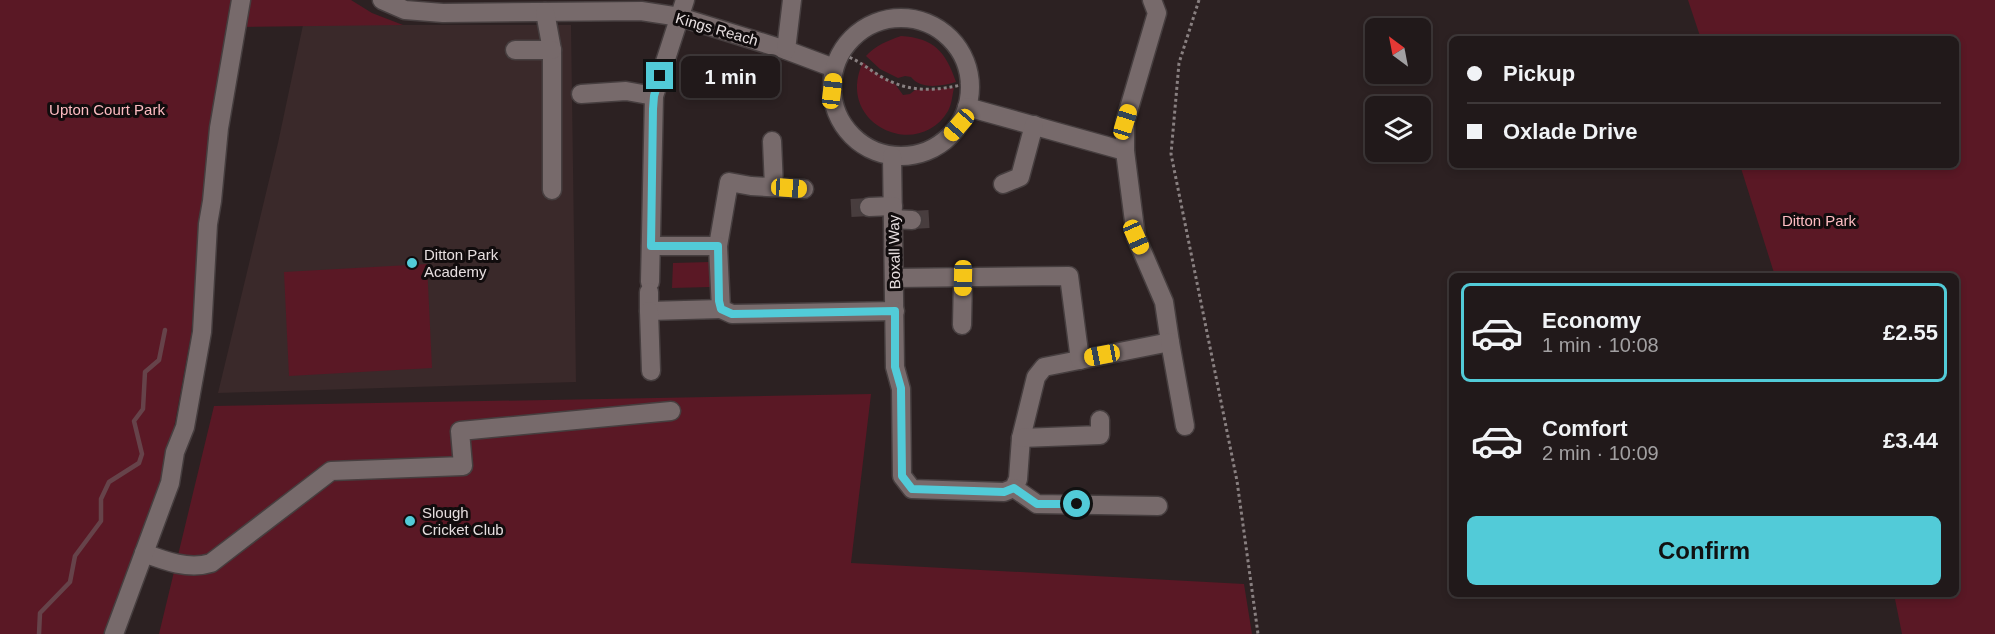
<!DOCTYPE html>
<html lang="en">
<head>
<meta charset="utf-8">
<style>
	body { margin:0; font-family:Arial,sans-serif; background:#292223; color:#f1f3f6; height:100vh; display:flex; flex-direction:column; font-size:22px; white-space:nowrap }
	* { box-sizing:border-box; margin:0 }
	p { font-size:20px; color:#a2a0a2 }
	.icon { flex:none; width:33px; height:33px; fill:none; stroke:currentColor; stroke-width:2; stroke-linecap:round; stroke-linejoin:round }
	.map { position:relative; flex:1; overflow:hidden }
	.side { position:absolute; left:1449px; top:273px; width:510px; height:324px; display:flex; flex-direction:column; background:#21191a; border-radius:9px; box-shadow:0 3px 9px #0003,0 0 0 2px #3e3839 }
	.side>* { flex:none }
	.guide { position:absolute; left:1449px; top:36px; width:510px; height:132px; border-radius:9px; box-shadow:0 3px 9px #0003,0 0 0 2px #3e3839; display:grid; align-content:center; height:132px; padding:0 18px; background:#21191a }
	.needle { width:39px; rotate:328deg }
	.fabs { position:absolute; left:1365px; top:18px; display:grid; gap:12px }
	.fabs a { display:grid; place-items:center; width:66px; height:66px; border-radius:9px; background:#21191a; box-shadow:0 3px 9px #0003,0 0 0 2px #3e3839; font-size:30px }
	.end { position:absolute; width:27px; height:27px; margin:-14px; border:8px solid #52cbd8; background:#111; box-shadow:0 0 0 3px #111 }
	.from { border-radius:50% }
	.bubble { position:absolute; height:42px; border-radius:9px; background:#21191a; box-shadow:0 3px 9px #0003,0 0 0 2px #3e3839; font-size:20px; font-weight:600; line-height:42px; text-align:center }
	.car { position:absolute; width:18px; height:36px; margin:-18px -9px; border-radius:8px; box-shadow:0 0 4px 2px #0007; background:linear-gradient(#f5c518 24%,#345 0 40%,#f5c518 0 76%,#345 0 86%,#f5c518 0) }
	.guide b { display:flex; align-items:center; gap:21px; height:57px; font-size:22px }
	.guide b+b { border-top:2px solid #3e3839 }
	.guide i { width:15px; height:15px; background:#f1f3f6 }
	ul { padding:10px 0 0; list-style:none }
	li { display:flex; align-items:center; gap:18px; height:99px; margin:0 12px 9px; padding:0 6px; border:3px solid transparent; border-radius:9px }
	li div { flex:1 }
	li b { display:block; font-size:22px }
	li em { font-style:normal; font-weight:600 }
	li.selected { border-color:#52cbd8 }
	li>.icon { width:54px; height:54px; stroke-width:1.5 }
	.primary-button { display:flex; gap:12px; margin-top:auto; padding:12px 18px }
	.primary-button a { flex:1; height:69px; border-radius:9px; background:#52cbd8; color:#111; font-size:24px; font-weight:600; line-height:69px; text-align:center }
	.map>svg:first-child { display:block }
	.built { fill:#3a292a }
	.green { fill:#5a1825 }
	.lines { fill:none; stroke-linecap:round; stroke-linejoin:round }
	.stream { stroke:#66434a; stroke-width:4.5 }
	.minor-tunnel { stroke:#483d3e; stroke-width:18; stroke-dasharray:18 9; stroke-linecap:butt }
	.minor-casing { stroke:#463e3f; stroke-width:21 }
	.path { stroke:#898081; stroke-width:3; stroke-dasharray:3 3; stroke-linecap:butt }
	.minor { stroke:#776a6b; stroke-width:18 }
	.route { stroke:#52cbd8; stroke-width:8 }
	.poi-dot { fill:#52cbd8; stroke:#110c0d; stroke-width:2 }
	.labels { text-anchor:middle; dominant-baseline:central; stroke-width:6; stroke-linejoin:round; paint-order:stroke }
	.street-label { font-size:15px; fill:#e6dedf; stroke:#110c0d }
	.park-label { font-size:15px; fill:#febcc2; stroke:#110c0d }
	.poi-label { font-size:15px; fill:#e6dedf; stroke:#110c0d; text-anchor:start }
</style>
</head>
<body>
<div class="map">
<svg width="1995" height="634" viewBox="0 0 1995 634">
	<rect width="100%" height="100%" fill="#2c2122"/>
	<!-- built -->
	<path class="built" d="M 303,25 L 571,25 L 576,382 L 218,393 L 278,143 Z"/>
	<!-- green -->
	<g class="green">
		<path d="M 0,0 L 233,0 L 201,226 L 191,335 L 169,455 L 137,551 L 105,634 L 0,634 Z"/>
		<path d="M 247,0 L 351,0 L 372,13 L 403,25 L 241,27 Z"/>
		<path d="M 1688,0 L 1995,0 L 1995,634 L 1902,634 L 1894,594 L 1956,594 L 1956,276 L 1775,276 L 1740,165 L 1956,165 L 1956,39 L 1701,39 Z"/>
		<path d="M 901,36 C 934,38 946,52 956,82 C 942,86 921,90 911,77 L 905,76 L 898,78 L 880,69 L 866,56 C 876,45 887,41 901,36 Z"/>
		<path d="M 863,62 L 876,73 L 895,84 L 903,95 L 910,94 L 915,90 L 954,88 C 952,96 952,104 948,111 C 918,162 834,124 863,62 Z"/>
		<path d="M 710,262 L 710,287 L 672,288 L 673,263 Z"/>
		<path d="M 427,264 L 432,368 L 289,376 L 284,272 Z"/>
		<path d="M 871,394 L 851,563 L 1244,584 L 1252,634 L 159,634 L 214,406 Z"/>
	</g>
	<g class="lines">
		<!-- stream -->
		<path class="stream" d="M 39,634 L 40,613 L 70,582 L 75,556 L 101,521 L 101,499 L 109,482 L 139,463 L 142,454 L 134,421 L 143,409 L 145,372 L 159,360 L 165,330"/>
		<!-- minor-tunnel -->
		<g class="minor-tunnel">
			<path d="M 851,208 L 869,207"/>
			<path d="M 912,220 L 929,219"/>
		</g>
		<defs>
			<g id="minor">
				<path d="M 382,0 L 405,10 L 443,13 L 641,11 L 680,17 L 786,50 L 834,68"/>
				<path d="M 545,12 L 552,50 L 552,190"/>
				<circle cx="901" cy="87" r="69"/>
				<path d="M 515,50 L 552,50"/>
				<path d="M 786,50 L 792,0"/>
				<path d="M 581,94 L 626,91 L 654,96"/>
				<path d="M 967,107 L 1125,151"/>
				<path d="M 772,141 L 774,187"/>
				<path d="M 892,156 L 895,367 L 901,389 L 902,476 L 912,489 L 1004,492 L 1014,488 L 1018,479 L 1021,438 L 1036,377 L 1044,367 L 1170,342 L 1164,302 L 1136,237 L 1125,151 L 1125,122 L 1157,13 L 1152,0"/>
				<path d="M 1003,184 L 1020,177 L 1034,125"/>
				<path d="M 804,189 L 751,186 L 729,182 L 718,246 L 721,309 L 732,314 L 895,311"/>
				<path d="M 869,207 L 893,206"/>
				<path d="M 893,219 L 912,220"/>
				<path d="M 651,246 L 718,246"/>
				<path d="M 895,278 L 1069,276 L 1080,360"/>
				<path d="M 650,282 L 654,96 L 685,0"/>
				<path d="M 649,292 L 649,311 L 721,309"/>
				<path d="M 649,311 L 651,371"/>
				<path d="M 962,325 L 963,278"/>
				<path d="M 1170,342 L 1185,426"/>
				<path d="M 1021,438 L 1100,435 L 1100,420"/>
				<path d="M 1014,488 L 1037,504 L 1158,506"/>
				<path d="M 144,553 C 165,561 189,570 211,563 L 331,471 L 463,466 L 460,431 L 671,411"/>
				<path d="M 114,634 L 170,483 L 175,452 L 185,427 L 202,332 L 208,224 L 212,201 L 219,128 L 241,0"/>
			</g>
		</defs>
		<!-- minor casing -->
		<use href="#minor" class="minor-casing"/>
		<!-- path -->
		<g class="path">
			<path d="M 1199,0 L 1179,63 L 1171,154 L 1237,481 L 1258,634"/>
			<path d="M 844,55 C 858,60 867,68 880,76 C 911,94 936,91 970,83"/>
		</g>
		<!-- minor -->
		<use href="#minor" class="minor"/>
	</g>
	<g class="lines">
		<!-- route -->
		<path class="route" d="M 660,76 L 654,96 L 653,109 L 651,246 L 718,246 L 719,301 L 721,309 L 732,314 L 895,311 L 895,367 L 901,388 L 902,476 L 912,489 L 1004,492 L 1014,488 L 1037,504 L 1077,504"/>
	</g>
	<!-- markers -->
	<g class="poi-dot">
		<circle cx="412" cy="263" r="6"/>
		<circle cx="410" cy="521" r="6"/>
	</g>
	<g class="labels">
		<!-- street labels -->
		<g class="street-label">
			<text transform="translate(717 29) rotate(16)">Kings Reach</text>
			<text transform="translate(894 252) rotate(-91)">Boxall Way</text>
		</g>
		<!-- park labels -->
		<g class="park-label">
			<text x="107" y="109">Upton Court Park</text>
			<text x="1819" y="220">Ditton Park</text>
		</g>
		<!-- poi labels -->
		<g class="poi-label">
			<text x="424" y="254">Ditton Park<tspan x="424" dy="17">Academy</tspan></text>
			<text x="422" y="512">Slough<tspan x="422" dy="17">Cricket Club</tspan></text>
		</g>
	</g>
</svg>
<div class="fabs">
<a><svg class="needle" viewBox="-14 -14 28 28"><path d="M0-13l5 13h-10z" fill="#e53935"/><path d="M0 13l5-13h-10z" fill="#a2a0a2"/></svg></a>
<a><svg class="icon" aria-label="layers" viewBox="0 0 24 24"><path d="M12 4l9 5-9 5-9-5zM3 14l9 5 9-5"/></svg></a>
</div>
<i class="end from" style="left:1077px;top:504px"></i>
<i class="end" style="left:660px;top:76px"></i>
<div class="bubble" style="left:681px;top:56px;width:99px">1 min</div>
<i class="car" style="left:832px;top:91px;rotate:7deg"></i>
<i class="car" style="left:1125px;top:122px;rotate:17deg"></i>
<i class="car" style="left:959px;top:125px;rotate:221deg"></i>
<i class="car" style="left:789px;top:188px;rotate:94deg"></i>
<i class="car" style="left:1136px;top:237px;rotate:156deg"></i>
<i class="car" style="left:963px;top:278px;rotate:181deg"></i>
<i class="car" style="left:1102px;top:355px;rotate:259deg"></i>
<div class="guide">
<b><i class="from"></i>Pickup</b>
<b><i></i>Oxlade Drive</b>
</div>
<section class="side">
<ul>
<li class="selected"><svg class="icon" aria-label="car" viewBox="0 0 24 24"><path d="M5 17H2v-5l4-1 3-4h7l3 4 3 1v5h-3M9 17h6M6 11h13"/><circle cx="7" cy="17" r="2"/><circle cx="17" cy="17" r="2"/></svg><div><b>Economy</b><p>1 min · 10:08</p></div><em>£2.55</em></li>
<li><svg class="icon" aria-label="car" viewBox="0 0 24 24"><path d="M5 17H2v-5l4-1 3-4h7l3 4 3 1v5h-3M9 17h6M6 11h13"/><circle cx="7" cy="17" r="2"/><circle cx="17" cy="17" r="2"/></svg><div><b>Comfort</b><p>2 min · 10:09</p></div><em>£3.44</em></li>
</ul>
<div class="primary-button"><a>Confirm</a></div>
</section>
</div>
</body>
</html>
